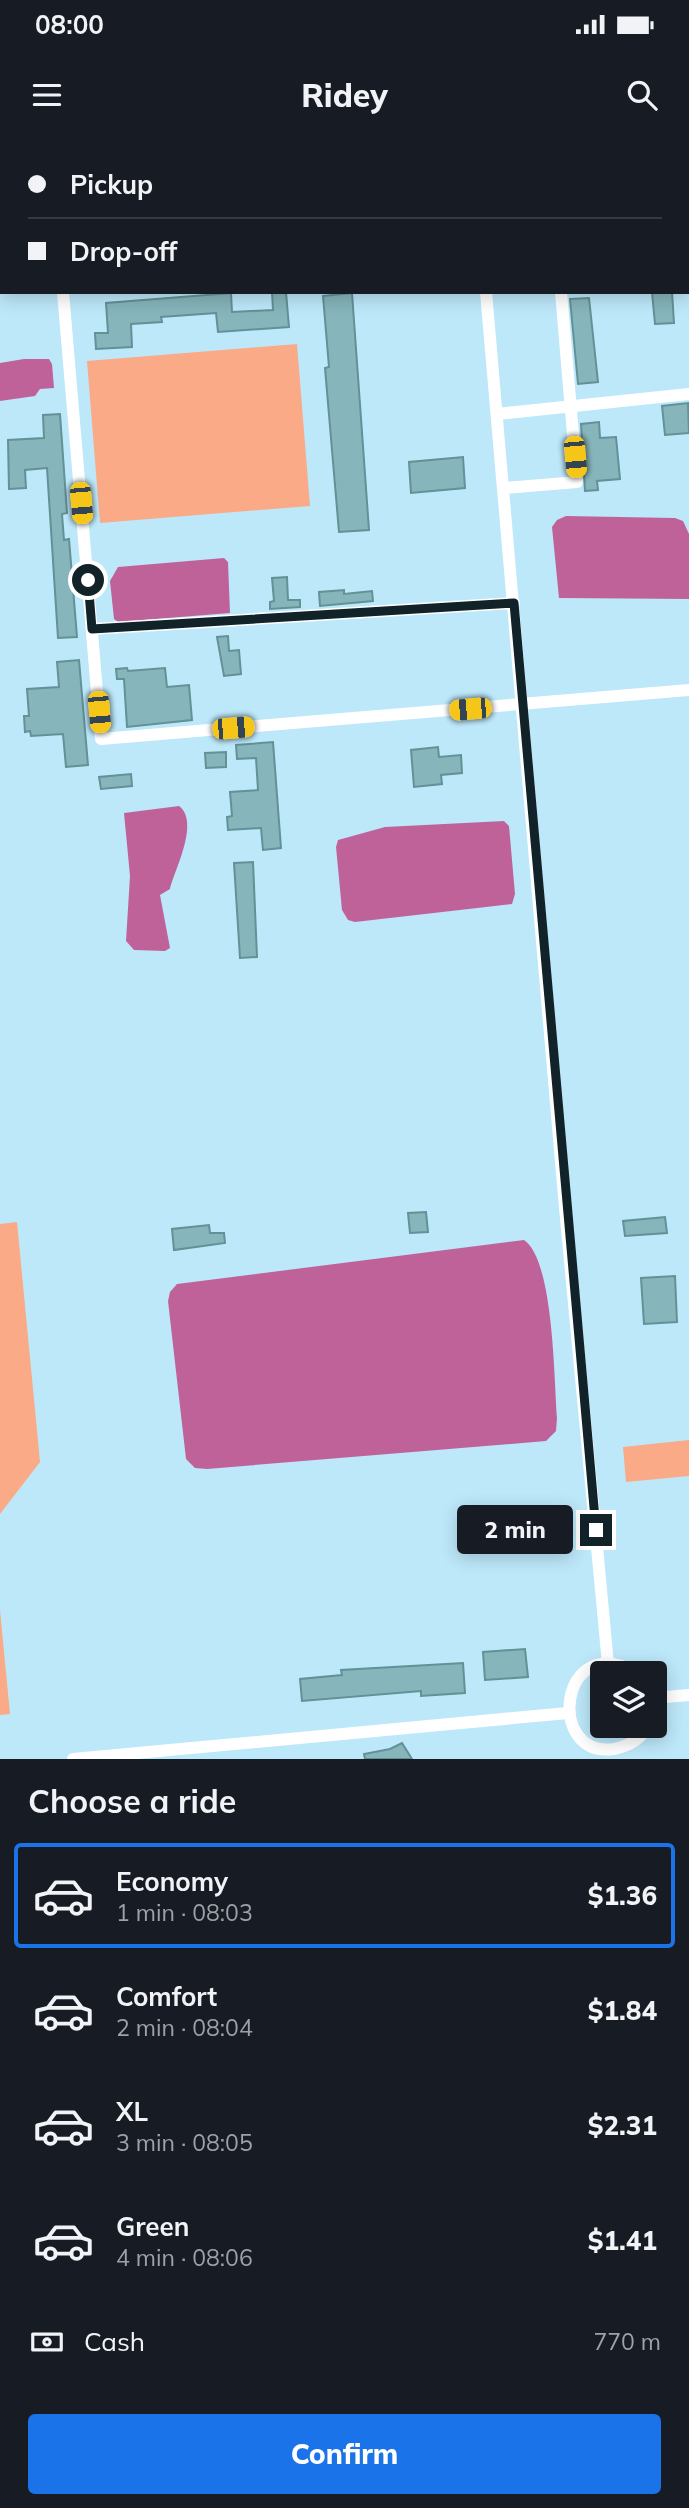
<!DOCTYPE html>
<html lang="en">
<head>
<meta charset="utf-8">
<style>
	body { margin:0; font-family:Mulish,sans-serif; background:#20242c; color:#f1f3f6; height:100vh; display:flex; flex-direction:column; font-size:26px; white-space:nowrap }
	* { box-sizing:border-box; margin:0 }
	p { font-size:23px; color:#9ea1a6 }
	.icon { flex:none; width:38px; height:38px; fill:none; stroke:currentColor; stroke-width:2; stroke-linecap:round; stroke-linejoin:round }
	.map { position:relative; height:1619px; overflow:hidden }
	.details { display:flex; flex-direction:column; background:#171b24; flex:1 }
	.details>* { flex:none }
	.top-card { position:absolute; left:0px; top:0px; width:690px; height:154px; box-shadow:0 4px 18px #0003; display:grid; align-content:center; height:154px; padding:0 28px; background:#171b24 }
	.tools { position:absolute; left:590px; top:1521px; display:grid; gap:14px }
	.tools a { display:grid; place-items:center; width:77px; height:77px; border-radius:7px; background:#171b24; box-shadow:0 4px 18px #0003; font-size:35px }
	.end { position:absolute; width:32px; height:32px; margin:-16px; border:9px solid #122229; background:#fff; box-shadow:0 0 0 4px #fff }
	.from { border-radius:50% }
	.bubble { position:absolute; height:49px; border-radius:7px; background:#171b24; box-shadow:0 4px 18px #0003; font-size:23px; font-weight:800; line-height:49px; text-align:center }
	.car { position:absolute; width:21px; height:42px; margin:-21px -10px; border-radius:9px; box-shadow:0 0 5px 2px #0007; background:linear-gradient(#f5c518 24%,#345 0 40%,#f5c518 0 76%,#345 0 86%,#f5c518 0) }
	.top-card b { display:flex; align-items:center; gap:24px; height:66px; font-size:26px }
	.top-card b+b { border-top:2px solid #363941 }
	.top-card i { width:18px; height:18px; background:#f1f3f6 }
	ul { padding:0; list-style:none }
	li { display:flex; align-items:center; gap:21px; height:105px; margin:0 14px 10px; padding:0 14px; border:4px solid transparent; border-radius:7px }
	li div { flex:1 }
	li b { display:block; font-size:26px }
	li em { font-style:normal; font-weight:800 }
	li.on { border-color:#1a73e8 }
	li>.icon { width:63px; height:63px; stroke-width:1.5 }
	h2 { padding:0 28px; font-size:32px; line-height:84px }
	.pay { display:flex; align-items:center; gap:18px; height:77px; padding:0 28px; font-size:26px }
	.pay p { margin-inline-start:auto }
	.button { display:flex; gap:14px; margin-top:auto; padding:14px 28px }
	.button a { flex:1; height:80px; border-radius:7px; background:#1a73e8; color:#fff; font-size:28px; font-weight:800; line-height:80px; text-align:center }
	.status { display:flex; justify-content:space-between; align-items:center; height:49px; padding:0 35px; background:#171b24; direction:ltr }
	.status svg { height:19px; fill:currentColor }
	header { display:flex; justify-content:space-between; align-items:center; height:91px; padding:0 28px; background:#171b24; font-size:32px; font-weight:800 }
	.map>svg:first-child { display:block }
	.green { fill:#faaa86 }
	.water { fill:#c0629a }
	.building { fill:#86b5bb; stroke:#629196; stroke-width:2 }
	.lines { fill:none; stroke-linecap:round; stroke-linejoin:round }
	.minor { stroke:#fff; stroke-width:12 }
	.route { stroke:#122229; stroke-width:9 }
</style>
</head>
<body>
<div class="status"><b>08:00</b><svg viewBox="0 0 49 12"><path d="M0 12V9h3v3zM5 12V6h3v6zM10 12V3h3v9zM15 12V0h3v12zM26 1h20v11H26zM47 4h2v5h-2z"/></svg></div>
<header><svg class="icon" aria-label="menu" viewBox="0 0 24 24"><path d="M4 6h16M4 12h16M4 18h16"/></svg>Ridey<svg class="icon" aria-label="search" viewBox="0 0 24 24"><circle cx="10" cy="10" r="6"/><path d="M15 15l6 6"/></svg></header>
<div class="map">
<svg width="689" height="1619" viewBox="0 0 689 1619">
	<rect width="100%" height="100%" fill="#bde8fa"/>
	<!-- green -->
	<g class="green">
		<path d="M 297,204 L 310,366 L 100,383 L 87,221 Z"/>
		<path d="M 17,1082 L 40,1322 L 0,1374 L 0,1084 Z"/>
		<path d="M 689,1300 L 689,1336 L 626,1342 L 623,1307 Z"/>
		<path d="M 0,1470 L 10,1574 L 0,1575 Z"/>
	</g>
	<!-- water -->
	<g class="water">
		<path d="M 24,219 L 49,219 L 52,224 L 54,248 L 40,249 L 35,256 L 0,261 L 0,223 Z"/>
		<path d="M 566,376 L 675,378 L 683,381 L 689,394 L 689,459 L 559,458 L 552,387 L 557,380 Z"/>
		<path d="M 224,418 L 228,422 L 230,473 L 118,482 L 114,479 L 110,441 L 118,427 Z"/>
		<path d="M 179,666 C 200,682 175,729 170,749 L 160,755 L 170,808 L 165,811 L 134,810 L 126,801 L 130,736 L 124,673 Z"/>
		<path d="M 504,681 L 509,686 L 515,754 L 512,764 L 355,782 L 348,780 L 342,770 L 336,707 L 338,700 L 385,687 Z"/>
		<path d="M 524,1100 C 554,1120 554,1241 557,1278 L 556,1291 L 546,1301 L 207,1329 L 195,1328 L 186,1319 L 168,1161 L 170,1152 L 177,1144 Z"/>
	</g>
	<!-- building -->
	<g class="building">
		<path d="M 272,152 L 286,152 L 289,187 L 218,192 L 216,173 L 161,177 L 162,182 L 131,184 L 132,207 L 96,209 L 95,193 L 108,193 L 106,163 L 231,153 L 232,172 L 273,170 Z"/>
		<path d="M 652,152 L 672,152 L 674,183 L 655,184 Z"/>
		<path d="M 352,153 L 369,390 L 339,392 L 325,228 L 329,227 L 323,156 Z"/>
		<path d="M 589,158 L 598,242 L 578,244 L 570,159 Z"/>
		<path d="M 688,263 L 689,293 L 665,295 L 662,266 Z"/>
		<path d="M 60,274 L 67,373 L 62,374 L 64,400 L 69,399 L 77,497 L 58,498 L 47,328 L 25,330 L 26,348 L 9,349 L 8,300 L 44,298 L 43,275 Z"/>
		<path d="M 599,282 L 600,298 L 616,297 L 620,339 L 597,341 L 598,350 L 585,351 L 581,284 Z"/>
		<path d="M 463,317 L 465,348 L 411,353 L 409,322 Z"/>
		<path d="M 287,437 L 288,460 L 300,460 L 300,467 L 270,469 L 270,462 L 274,461 L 272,438 Z"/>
		<path d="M 344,450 L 344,454 L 372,451 L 373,461 L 320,466 L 319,452 Z"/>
		<path d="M 228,496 L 229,511 L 239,510 L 241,534 L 224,536 L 217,497 Z"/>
		<path d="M 79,520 L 88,625 L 66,627 L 63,594 L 31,596 L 30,591 L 25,592 L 24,576 L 29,576 L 27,549 L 59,547 L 57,522 Z"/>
		<path d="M 127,528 L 128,531 L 165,528 L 167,547 L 189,545 L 192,580 L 127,587 L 124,539 L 117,539 L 116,529 Z"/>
		<path d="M 273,602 L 281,708 L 263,710 L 261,688 L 228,690 L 227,677 L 232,676 L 230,652 L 258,650 L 256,618 L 237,619 L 236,605 Z"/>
		<path d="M 438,607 L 439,617 L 461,615 L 462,633 L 441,635 L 442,644 L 414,647 L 411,610 Z"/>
		<path d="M 226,612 L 226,627 L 206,628 L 205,613 Z"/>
		<path d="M 131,634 L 132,646 L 101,649 L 99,637 Z"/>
		<path d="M 253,722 L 257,817 L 240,818 L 234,723 Z"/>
		<path d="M 426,1072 L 428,1092 L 410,1093 L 408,1073 Z"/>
		<path d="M 665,1077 L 667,1093 L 625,1096 L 623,1081 Z"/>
		<path d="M 209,1085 L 210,1093 L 224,1093 L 225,1103 L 174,1110 L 172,1089 Z"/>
		<path d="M 675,1136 L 677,1182 L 644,1184 L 641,1138 Z"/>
		<path d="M 525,1509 L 528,1537 L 485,1540 L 483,1512 Z"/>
		<path d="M 463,1523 L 465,1553 L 421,1556 L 421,1551 L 302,1561 L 300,1539 L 342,1535 L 341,1530 Z"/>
		<path d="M 402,1603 L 412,1619 L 365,1619 L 364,1614 L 390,1609 Z"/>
	</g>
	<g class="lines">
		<!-- minor -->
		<g class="minor">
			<path d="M 688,64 L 689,64"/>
			<path d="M 0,120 L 2,120"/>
			<path d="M 63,152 L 101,599 L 689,550"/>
			<path d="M 486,152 L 565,1068 L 608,1524"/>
			<path d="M 497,274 L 689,254"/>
			<path d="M 504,348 L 577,342 L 561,152"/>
			<path d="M 92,489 L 514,463"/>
			<path d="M 637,1533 C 559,1488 545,1619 614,1609 C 629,1606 641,1599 648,1586"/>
			<path d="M 654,1558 L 689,1555"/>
			<path d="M 73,1619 L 568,1573"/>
		</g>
	</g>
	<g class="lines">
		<!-- route -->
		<path class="route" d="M 88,440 L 92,489 L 514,463 L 596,1390"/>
	</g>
</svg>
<div class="tools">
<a><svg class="icon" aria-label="layers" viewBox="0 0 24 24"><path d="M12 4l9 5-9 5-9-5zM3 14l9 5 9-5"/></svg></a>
</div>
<i class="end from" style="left:88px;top:440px"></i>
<i class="end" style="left:596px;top:1390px"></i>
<div class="bubble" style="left:457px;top:1365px;width:116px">2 min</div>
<i class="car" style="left:575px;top:317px;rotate:175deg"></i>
<i class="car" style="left:81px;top:363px;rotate:175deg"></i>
<i class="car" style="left:470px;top:569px;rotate:265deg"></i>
<i class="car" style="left:99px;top:572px;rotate:175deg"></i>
<i class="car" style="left:233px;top:588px;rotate:85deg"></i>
<div class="top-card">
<b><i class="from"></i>Pickup</b>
<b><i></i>Drop-off</b>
</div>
</div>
<section class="details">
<h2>Choose a ride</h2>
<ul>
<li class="on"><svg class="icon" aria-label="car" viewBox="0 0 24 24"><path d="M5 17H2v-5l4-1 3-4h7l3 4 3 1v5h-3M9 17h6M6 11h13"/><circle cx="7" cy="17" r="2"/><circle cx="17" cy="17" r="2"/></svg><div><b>Economy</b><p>1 min · 08:03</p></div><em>$1.36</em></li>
<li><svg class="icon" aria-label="car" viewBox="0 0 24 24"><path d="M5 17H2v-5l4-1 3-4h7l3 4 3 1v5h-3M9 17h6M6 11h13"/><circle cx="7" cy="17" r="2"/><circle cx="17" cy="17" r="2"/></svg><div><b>Comfort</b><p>2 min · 08:04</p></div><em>$1.84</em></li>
<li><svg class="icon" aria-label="car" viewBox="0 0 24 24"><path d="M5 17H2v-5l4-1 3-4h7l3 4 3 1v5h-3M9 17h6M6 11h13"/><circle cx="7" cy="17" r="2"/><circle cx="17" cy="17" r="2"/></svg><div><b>XL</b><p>3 min · 08:05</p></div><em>$2.31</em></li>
<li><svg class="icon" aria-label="car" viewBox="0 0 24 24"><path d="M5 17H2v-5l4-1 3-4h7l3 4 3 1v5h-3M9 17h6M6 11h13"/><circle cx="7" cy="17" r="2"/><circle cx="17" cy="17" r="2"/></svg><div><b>Green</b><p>4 min · 08:06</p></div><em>$1.41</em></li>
</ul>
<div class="pay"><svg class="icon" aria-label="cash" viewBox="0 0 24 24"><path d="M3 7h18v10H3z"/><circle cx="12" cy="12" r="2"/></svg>Cash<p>770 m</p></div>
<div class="button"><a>Confirm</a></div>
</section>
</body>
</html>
